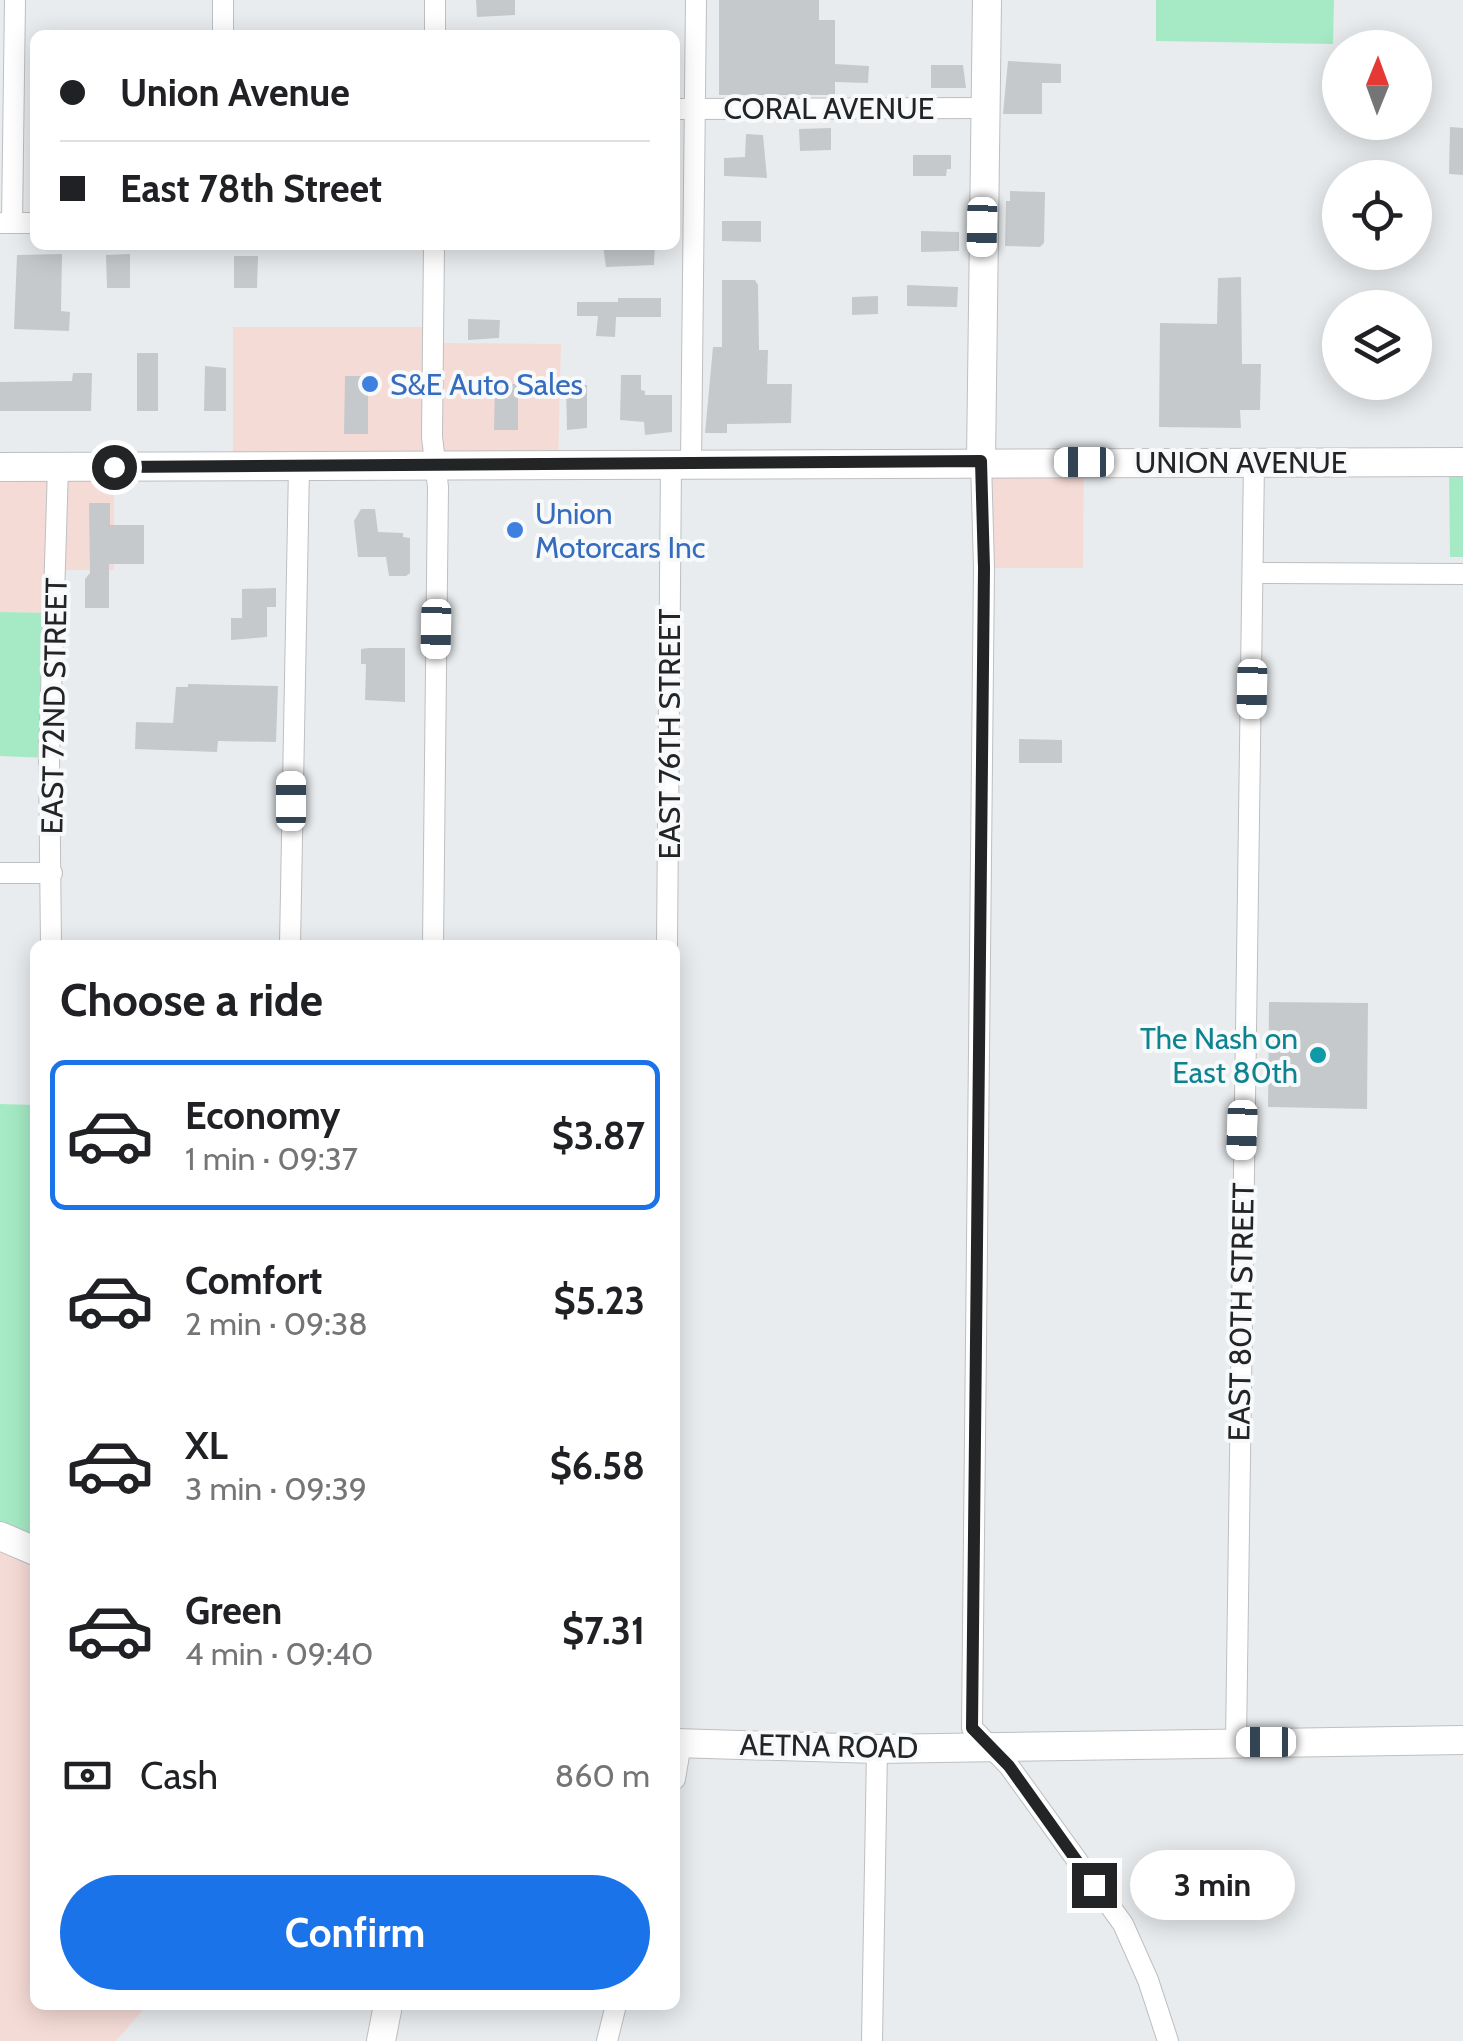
<!DOCTYPE html>
<html lang="en">
<head>
<meta charset="utf-8">
<style>
	body { margin:0; font-family:Cabin,sans-serif; background:#f6f6f6; color:#202124; height:100vh; display:flex; flex-direction:column; font-size:38px; white-space:nowrap }
	* { box-sizing:border-box; margin:0 }
	p { font-size:32px; color:#757577 }
	.icon { flex:none; width:55px; height:55px; fill:none; stroke:currentColor; stroke-width:2; stroke-linecap:round; stroke-linejoin:round }
	.map { position:relative; flex:1; overflow:hidden }
	.details { position:absolute; left:30px; top:940px; width:650px; height:1070px; display:flex; flex-direction:column; background:#fff; border-radius:15px; box-shadow:0 5px 25px #0003 }
	.details>* { flex:none }
	.banner { position:absolute; left:30px; top:30px; width:650px; height:220px; border-radius:15px; box-shadow:0 5px 25px #0003; display:grid; align-content:center; height:220px; padding:0 30px; background:#fff }
	.needle { width:65px; rotate:1deg }
	.fabs { position:absolute; left:1322px; top:30px; display:grid; gap:20px }
	.fabs a { display:grid; place-items:center; width:110px; height:110px; border-radius:50%; background:#fff; box-shadow:0 5px 25px #0003; font-size:50px }
	.end { position:absolute; width:45px; height:45px; margin:-22px; border:12px solid #232425; background:#fff; box-shadow:0 0 0 5px #fff }
	.from { border-radius:50% }
	.bubble { position:absolute; height:70px; border-radius:35px; background:#fff; box-shadow:0 5px 25px #0003; font-size:32px; font-weight:700; line-height:70px; text-align:center }
	.car { position:absolute; width:30px; height:60px; margin:-30px -15px; border-radius:12px; box-shadow:0 0 8px 2px #0007; background:linear-gradient(#fff 24%,#345 0 40%,#fff 0 76%,#345 0 86%,#fff 0) }
	.banner b { display:flex; align-items:center; gap:35px; height:95px; font-size:38px }
	.banner b+b { border-top:2px solid #e0e0e0 }
	.banner i { width:25px; height:25px; background:#202124 }
	ul { padding:0; list-style:none }
	li { display:flex; align-items:center; gap:30px; height:150px; margin:0 20px 15px; padding:0 10px; border:5px solid transparent; border-radius:15px }
	li div { flex:1 }
	li b { display:block; font-size:38px }
	li em { font-style:normal; font-weight:700 }
	li.current { border-color:#1a73e8 }
	li>.icon { width:90px; height:90px; stroke-width:1.5 }
	h2 { padding:0 30px; font-size:45px; line-height:120px }
	.pay { display:flex; align-items:center; gap:25px; height:110px; padding:0 30px; font-size:38px }
	.pay p { margin-inline-start:auto }
	.button { display:flex; gap:20px; margin-top:auto; padding:20px 30px }
	.button a { flex:1; height:115px; border-radius:60px; background:#1a73e8; color:#fff; font-size:40px; font-weight:700; line-height:115px; text-align:center }
	.map>svg:first-child { display:block }
	.commercial { fill:#f5dbd6 }
	.green { fill:#a5eac5 }
	.building { fill:#c6c9cb }
	.lines { fill:none; stroke-linecap:round; stroke-linejoin:round }
	.street-casing { stroke:#bdbfc1; stroke-width:22 }
	.secondary-casing { stroke:#bdbfc1; stroke-width:30 }
	.street { stroke:#fff; stroke-width:20 }
	.secondary { stroke:#fff; stroke-width:28 }
	.route { stroke:#232425; stroke-width:12 }
	.shop-dot { fill:#3f7fe0; stroke:#f7f9fb; stroke-width:4 }
	.culture-dot { fill:#0f9aa8; stroke:#f7f9fb; stroke-width:4 }
	.labels { text-anchor:middle; dominant-baseline:central; stroke-width:8; stroke-linejoin:round; paint-order:stroke }
	.street-label { font-size:30px; fill:#232425; stroke:#f7f9fb }
	.shop-label { font-size:30px; fill:#366cbe; stroke:#f7f9fb; text-anchor:start }
	.culture-label { font-size:30px; fill:#0d838f; stroke:#f7f9fb; text-anchor:end }
</style>
</head>
<body>
<div class="map">
<svg width="1463" height="2041" viewBox="0 0 1463 2041">
	<rect width="100%" height="100%" fill="#e9ecee"/>
	<!-- commercial -->
	<g class="commercial">
		<path d="M 233,327 L 433,327 L 434,343 L 561,344 L 558,463 L 233,467 Z"/>
		<path d="M 981,461 L 1084,462 L 1083,568 L 984,568 Z"/>
		<path d="M 0,467 L 114,467 L 114,570 L 57,570 L 55,613 L 0,612 Z"/>
		<path d="M 0,1536 L 35,1551 L 35,2005 L 147,2005 L 116,2041 L 0,2041 Z"/>
	</g>
	<!-- green -->
	<g class="green">
		<path d="M 1156,0 L 1334,0 L 1333,44 L 1156,41 Z"/>
		<path d="M 1449,462 L 1463,462 L 1463,557 L 1450,557 Z"/>
		<path d="M 0,612 L 55,613 L 49,758 L 0,756 Z"/>
		<path d="M 0,1104 L 35,1105 L 35,1551 L 0,1536 Z"/>
	</g>
	<!-- building -->
	<g class="building">
		<path d="M 476,0 L 515,0 L 515,15 L 477,17 Z"/>
		<path d="M 719,0 L 819,0 L 819,20 L 835,20 L 835,64 L 869,66 L 868,83 L 835,82 L 835,95 L 719,95 Z"/>
		<path d="M 1008,61 L 1061,64 L 1061,83 L 1042,83 L 1042,114 L 1003,114 Z"/>
		<path d="M 931,65 L 963,65 L 966,88 L 931,88 Z"/>
		<path d="M 1450,127 L 1463,128 L 1463,175 L 1449,174 Z"/>
		<path d="M 831,128 L 831,150 L 800,151 L 799,129 Z"/>
		<path d="M 746,134 L 763,135 L 767,178 L 724,176 L 724,158 L 745,157 Z"/>
		<path d="M 913,155 L 951,155 L 951,169 L 947,169 L 946,176 L 913,176 Z"/>
		<path d="M 1010,191 L 1045,192 L 1044,243 L 1040,247 L 1005,246 L 1006,201 L 1010,201 Z"/>
		<path d="M 722,221 L 761,221 L 761,242 L 722,241 Z"/>
		<path d="M 921,231 L 959,232 L 959,251 L 921,252 Z"/>
		<path d="M 603,245 L 655,245 L 654,265 L 606,267 Z"/>
		<path d="M 62,254 L 61,311 L 70,312 L 69,331 L 14,329 L 17,255 Z"/>
		<path d="M 130,254 L 130,288 L 107,288 L 106,255 Z"/>
		<path d="M 234,256 L 258,256 L 257,288 L 234,288 Z"/>
		<path d="M 1241,277 L 1242,364 L 1261,364 L 1260,410 L 1240,410 L 1241,428 L 1159,427 L 1160,323 L 1217,324 L 1218,278 Z"/>
		<path d="M 722,280 L 755,280 L 758,285 L 759,350 L 768,350 L 767,384 L 792,384 L 791,423 L 727,424 L 727,433 L 705,433 L 713,347 L 722,347 Z"/>
		<path d="M 907,285 L 958,287 L 957,307 L 907,306 Z"/>
		<path d="M 878,296 L 878,314 L 852,315 L 852,297 Z"/>
		<path d="M 618,298 L 661,298 L 661,317 L 616,317 L 615,337 L 596,336 L 598,316 L 577,316 L 577,302 L 618,302 Z"/>
		<path d="M 468,319 L 500,320 L 499,338 L 468,340 Z"/>
		<rect x="137" y="353" width="21" height="58"/>
		<path d="M 205,366 L 226,368 L 226,411 L 204,411 Z"/>
		<path d="M 73,373 L 92,373 L 91,411 L 0,411 L 0,382 L 72,381 Z"/>
		<path d="M 621,375 L 641,375 L 641,390 L 645,391 L 645,395 L 672,395 L 672,432 L 645,435 L 644,422 L 620,420 Z"/>
		<path d="M 345,376 L 368,376 L 368,434 L 344,434 Z"/>
		<path d="M 495,384 L 518,384 L 518,430 L 494,430 Z"/>
		<path d="M 566,385 L 587,385 L 587,428 L 567,430 Z"/>
		<path d="M 89,503 L 110,503 L 110,525 L 144,525 L 144,564 L 109,564 L 109,608 L 85,608 L 85,579 L 90,573 Z"/>
		<path d="M 361,509 L 375,509 L 378,532 L 403,533 L 403,537 L 410,538 L 410,573 L 406,576 L 389,576 L 386,557 L 358,557 L 354,521 Z"/>
		<path d="M 276,588 L 276,607 L 267,607 L 267,637 L 231,640 L 231,618 L 242,618 L 242,589 Z"/>
		<path d="M 369,648 L 405,648 L 405,702 L 365,700 L 366,664 L 361,664 L 361,649 Z"/>
		<path d="M 188,684 L 278,686 L 276,742 L 218,741 L 217,752 L 135,749 L 136,722 L 173,723 L 176,687 L 188,687 Z"/>
		<path d="M 1019,739 L 1062,740 L 1062,763 L 1019,763 Z"/>
		<path d="M 1269,1002 L 1368,1003 L 1367,1109 L 1268,1107 Z"/>
	</g>
	<g class="lines">
		<defs>
			<g id="street">
				<path d="M 223,35 L 223,0"/>
				<path d="M 435,35 L 435,0"/>
				<path d="M 675,109 L 983,108"/>
				<path d="M 2,223 L 35,223"/>
				<path d="M 12,223 L 15,0"/>
				<path d="M 981,461 L 984,568 L 972,1728 L 1009,1766 L 1123,1924 L 1148,1980 L 1168,2041"/>
				<path d="M 691,464 L 696,0"/>
				<path d="M 1254,573 L 1463,574"/>
				<path d="M 0,873 L 52,873"/>
				<path d="M 51,945 L 49,758 L 58,467"/>
				<path d="M 290,945 L 299,467"/>
				<path d="M 433,945 L 438,487 L 432,437 L 434,245"/>
				<path d="M 667,945 L 671,464"/>
				<path d="M 1236,1742 L 1254,462"/>
				<path d="M 675,1779 L 681,1743"/>
				<path d="M 607,2041 L 616,2005"/>
				<path d="M 872,2041 L 877,1749"/>
			</g>
			<g id="secondary">
				<path d="M 981,461 L 987,0"/>
				<path d="M 0,467 L 1463,462"/>
				<path d="M 0,1536 L 35,1551"/>
				<path d="M 675,1743 L 877,1749 L 1463,1740"/>
				<path d="M 381,2041 L 388,2005"/>
			</g>
		</defs>
		<!-- street casing -->
		<use href="#street" class="street-casing"/>
		<!-- secondary casing -->
		<use href="#secondary" class="secondary-casing"/>
		<!-- street -->
		<use href="#street" class="street"/>
		<!-- secondary -->
		<use href="#secondary" class="secondary"/>
	</g>
	<g class="lines">
		<!-- route -->
		<path class="route" d="M 114,467 L 981,461 L 984,568 L 972,1728 L 1009,1766 L 1094,1885"/>
	</g>
	<!-- markers -->
	<g class="shop-dot">
		<circle cx="370" cy="384" r="10"/>
		<circle cx="515" cy="530" r="10"/>
	</g>
	<circle class="culture-dot" cx="1318" cy="1055" r="10"/>
	<g class="labels">
		<!-- street labels -->
		<g class="street-label">
			<text x="829" y="108">CORAL AVENUE</text>
			<text x="1241" y="462">UNION AVENUE</text>
			<text transform="translate(54 706) rotate(-89)">EAST 72ND STREET</text>
			<text transform="translate(669 734) rotate(-90)">EAST 76TH STREET</text>
			<text transform="translate(1241 1312) rotate(-89)">EAST 80TH STREET</text>
			<text transform="translate(829 1746) rotate(1)">AETNA ROAD</text>
		</g>
		<!-- shop labels -->
		<g class="shop-label">
			<text x="390" y="384">S&amp;E Auto Sales</text>
			<text x="535" y="513">Union<tspan x="535" dy="34">Motorcars Inc</tspan></text>
		</g>
		<!-- culture labels -->
		<g class="culture-label">
			<text x="1298" y="1038">The Nash on<tspan x="1298" dy="34">East 80th</tspan></text>
		</g>
	</g>
</svg>
<div class="fabs">
<a><svg class="needle" viewBox="-14 -14 28 28"><path d="M0-13l5 13h-10z" fill="#e53935"/><path d="M0 13l5-13h-10z" fill="#757577"/></svg></a>
<a><svg class="icon" aria-label="locate" viewBox="0 0 24 24"><circle cx="12" cy="12" r="6"/><path d="M12 2v4M12 18v4M2 12h4M18 12h4"/></svg></a>
<a><svg class="icon" aria-label="layers" viewBox="0 0 24 24"><path d="M12 4l9 5-9 5-9-5zM3 14l9 5 9-5"/></svg></a>
</div>
<i class="end from" style="left:114px;top:467px"></i>
<i class="end" style="left:1094px;top:1885px"></i>
<div class="bubble" style="left:1130px;top:1850px;width:165px">3 min</div>
<i class="car" style="left:982px;top:227px;rotate:181deg"></i>
<i class="car" style="left:1084px;top:462px;rotate:270deg"></i>
<i class="car" style="left:436px;top:629px;rotate:181deg"></i>
<i class="car" style="left:1252px;top:689px;rotate:181deg"></i>
<i class="car" style="left:291px;top:801px;rotate:0deg"></i>
<i class="car" style="left:1242px;top:1130px;rotate:182deg"></i>
<i class="car" style="left:1266px;top:1742px;rotate:270deg"></i>
<div class="banner">
<b><i class="from"></i>Union Avenue</b>
<b><i></i>East 78th Street</b>
</div>
<section class="details">
<h2>Choose a ride</h2>
<ul>
<li class="current"><svg class="icon" aria-label="car" viewBox="0 0 24 24"><path d="M5 17H2v-5l4-1 3-4h7l3 4 3 1v5h-3M9 17h6M6 11h13"/><circle cx="7" cy="17" r="2"/><circle cx="17" cy="17" r="2"/></svg><div><b>Economy</b><p>1 min · 09:37</p></div><em>$3.87</em></li>
<li><svg class="icon" aria-label="car" viewBox="0 0 24 24"><path d="M5 17H2v-5l4-1 3-4h7l3 4 3 1v5h-3M9 17h6M6 11h13"/><circle cx="7" cy="17" r="2"/><circle cx="17" cy="17" r="2"/></svg><div><b>Comfort</b><p>2 min · 09:38</p></div><em>$5.23</em></li>
<li><svg class="icon" aria-label="car" viewBox="0 0 24 24"><path d="M5 17H2v-5l4-1 3-4h7l3 4 3 1v5h-3M9 17h6M6 11h13"/><circle cx="7" cy="17" r="2"/><circle cx="17" cy="17" r="2"/></svg><div><b>XL</b><p>3 min · 09:39</p></div><em>$6.58</em></li>
<li><svg class="icon" aria-label="car" viewBox="0 0 24 24"><path d="M5 17H2v-5l4-1 3-4h7l3 4 3 1v5h-3M9 17h6M6 11h13"/><circle cx="7" cy="17" r="2"/><circle cx="17" cy="17" r="2"/></svg><div><b>Green</b><p>4 min · 09:40</p></div><em>$7.31</em></li>
</ul>
<div class="pay"><svg class="icon" aria-label="cash" viewBox="0 0 24 24"><path d="M3 7h18v10H3z"/><circle cx="12" cy="12" r="2"/></svg>Cash<p>860 m</p></div>
<div class="button"><a>Confirm</a></div>
</section>
</div>
</body>
</html>
